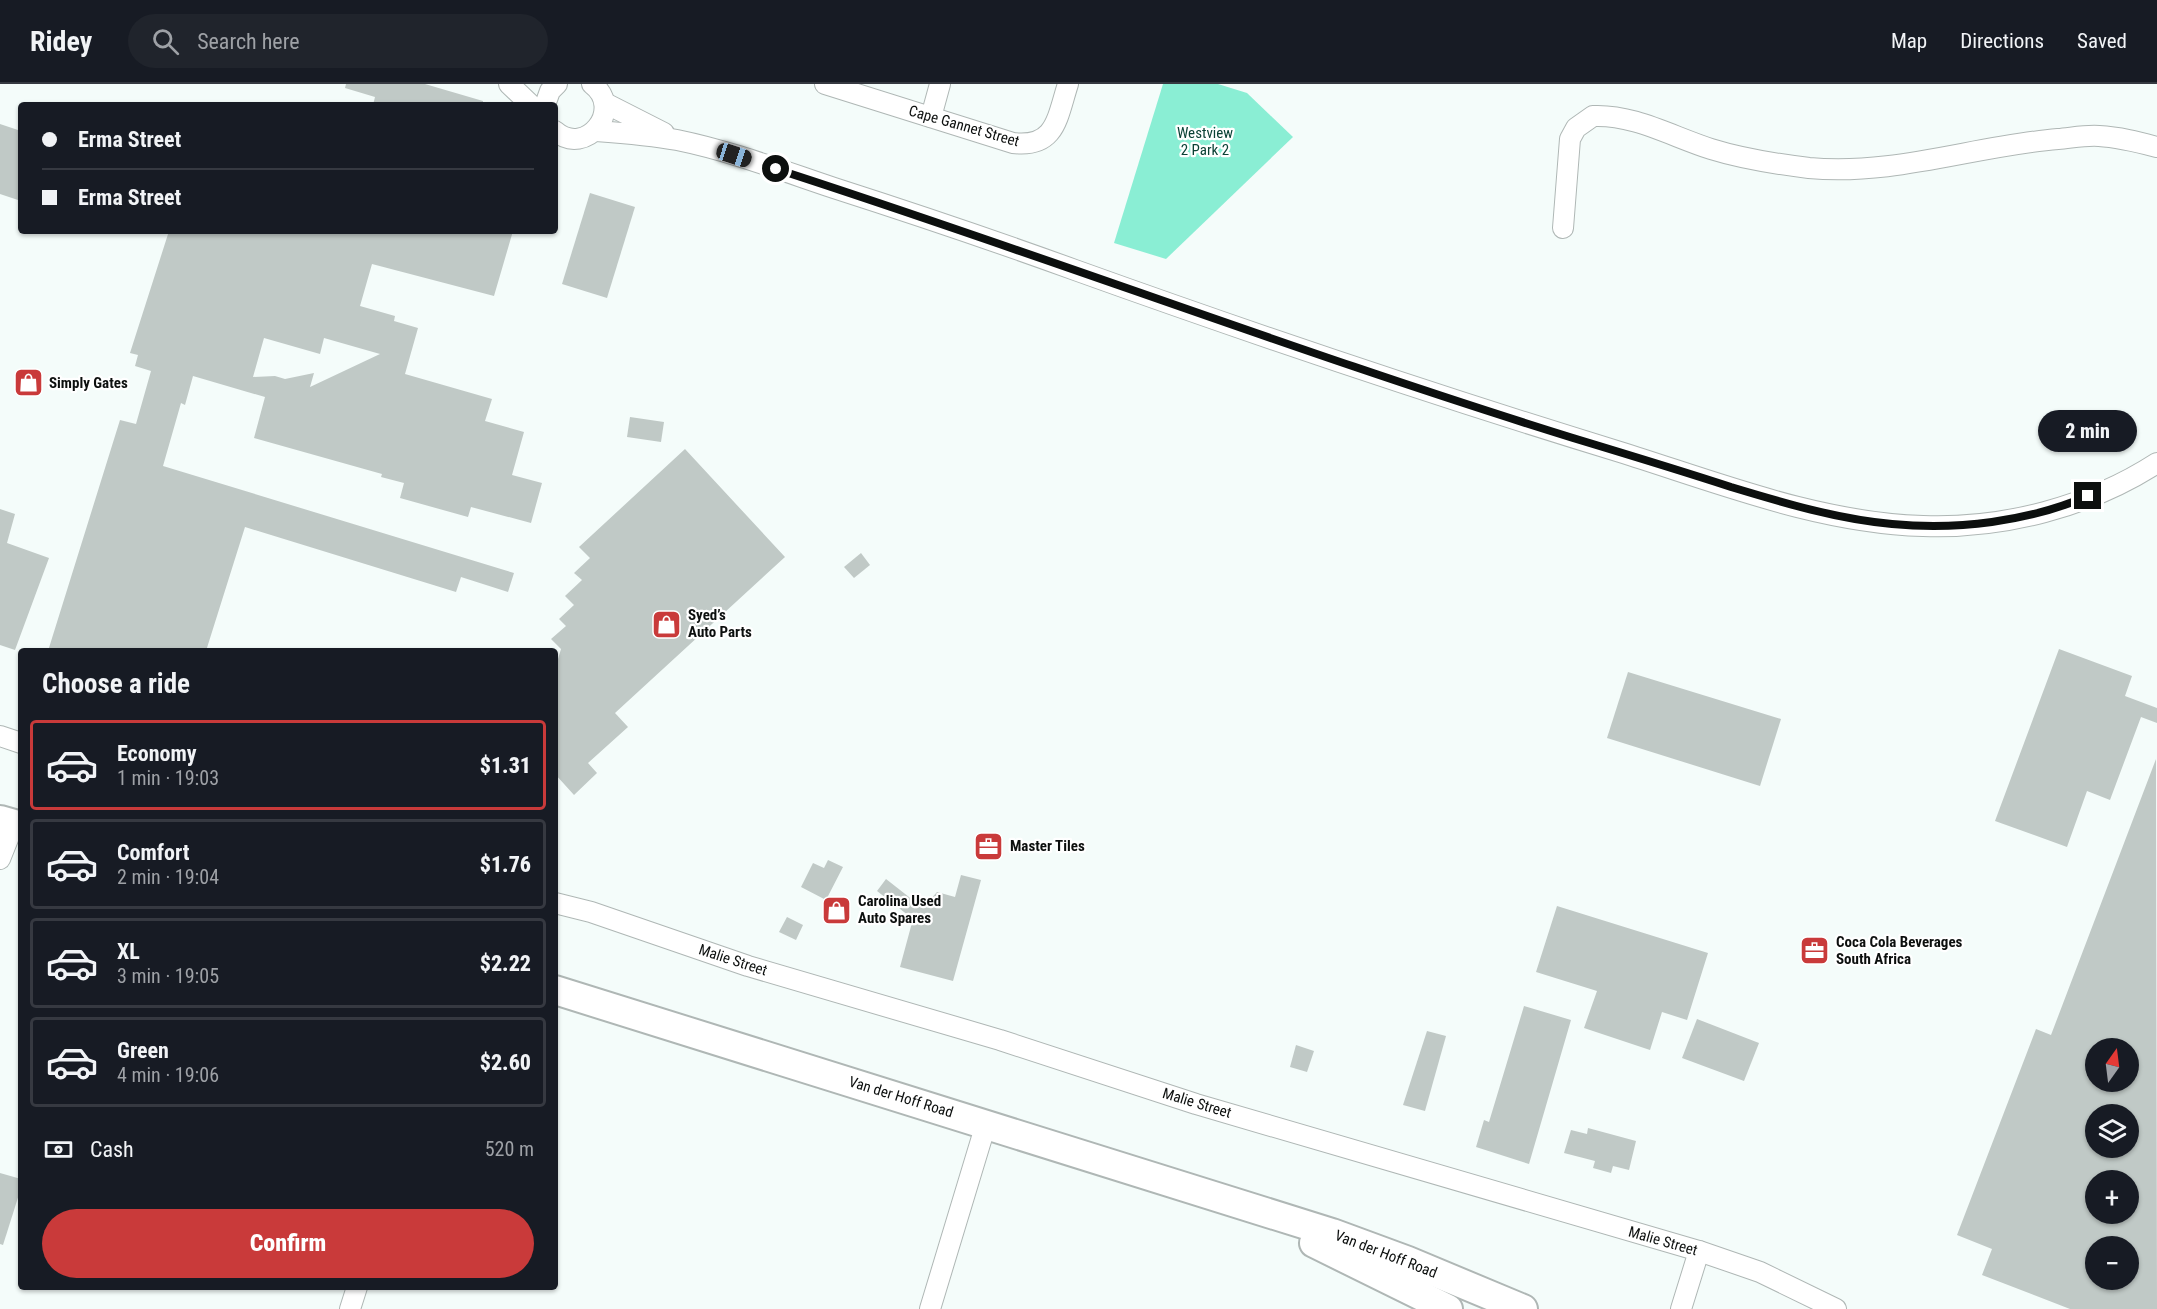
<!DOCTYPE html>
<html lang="en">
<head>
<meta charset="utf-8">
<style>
	body { margin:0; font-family:"Roboto Condensed",sans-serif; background:#20242c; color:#f1f3f6; height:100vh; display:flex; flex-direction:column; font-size:22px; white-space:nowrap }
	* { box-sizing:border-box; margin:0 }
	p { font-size:20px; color:#9ea1a6 }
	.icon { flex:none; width:33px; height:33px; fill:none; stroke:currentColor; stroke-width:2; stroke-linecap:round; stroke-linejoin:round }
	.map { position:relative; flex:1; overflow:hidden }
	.side { position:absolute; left:18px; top:564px; width:540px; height:642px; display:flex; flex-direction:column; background:#171b24; border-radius:6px; box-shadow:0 2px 4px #0004 }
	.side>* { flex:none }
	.hud { position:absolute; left:18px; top:18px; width:540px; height:132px; border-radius:6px; box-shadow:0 2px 4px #0004; display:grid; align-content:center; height:132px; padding:0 24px; background:#171b24 }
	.needle { width:39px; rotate:14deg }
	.fabs { position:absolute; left:2085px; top:954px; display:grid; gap:12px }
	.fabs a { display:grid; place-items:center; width:54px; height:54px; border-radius:50%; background:#171b24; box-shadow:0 2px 4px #0004; font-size:30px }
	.end { position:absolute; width:27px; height:27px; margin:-14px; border:8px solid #0c0f0e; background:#fff; box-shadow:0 0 0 3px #fff }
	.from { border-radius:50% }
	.bubble { position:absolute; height:42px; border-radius:21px; background:#171b24; box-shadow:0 2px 4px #0004; font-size:20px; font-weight:800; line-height:42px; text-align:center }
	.car { position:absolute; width:18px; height:36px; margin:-18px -9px; border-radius:8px; box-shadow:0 0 4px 2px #0007; background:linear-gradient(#222 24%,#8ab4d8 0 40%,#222 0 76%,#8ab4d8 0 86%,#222 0) }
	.hud b { display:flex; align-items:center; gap:21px; height:57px; font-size:22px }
	.hud b+b { border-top:2px solid #363941 }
	.hud i { width:15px; height:15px; background:#f1f3f6 }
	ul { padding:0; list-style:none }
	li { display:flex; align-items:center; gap:18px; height:90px; margin:0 12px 9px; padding:0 12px; border:3px solid #363941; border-radius:6px }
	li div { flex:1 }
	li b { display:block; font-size:22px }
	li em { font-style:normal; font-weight:800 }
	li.selected { border-color:#c93a3a }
	li>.icon { width:54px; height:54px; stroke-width:1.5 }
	h2 { padding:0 24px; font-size:27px; line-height:72px }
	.pay { display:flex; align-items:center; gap:15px; height:66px; padding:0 24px; font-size:22px }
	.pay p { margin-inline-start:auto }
	.cta { display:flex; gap:12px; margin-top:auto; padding:12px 24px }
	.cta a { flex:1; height:69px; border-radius:36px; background:#c93a3a; color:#fff; font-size:24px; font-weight:800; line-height:69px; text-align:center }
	header { display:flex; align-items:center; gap:36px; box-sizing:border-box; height:84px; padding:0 30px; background:#171b24; border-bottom:2px solid #363941 }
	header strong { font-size:28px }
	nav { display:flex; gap:33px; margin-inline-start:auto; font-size:21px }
	.search { width:420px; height:54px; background:#20242c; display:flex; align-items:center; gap:15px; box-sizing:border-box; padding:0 21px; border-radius:33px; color:#9ea1a6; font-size:22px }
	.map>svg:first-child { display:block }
	.green { fill:#8aeed4 }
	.building { fill:#c0c9c6; fill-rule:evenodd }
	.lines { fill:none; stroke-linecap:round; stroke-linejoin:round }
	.minor-casing { stroke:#afb7b5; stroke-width:22 }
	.secondary-casing { stroke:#afb7b5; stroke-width:32 }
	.minor { stroke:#fff; stroke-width:20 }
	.secondary { stroke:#fff; stroke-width:28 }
	.route { stroke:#0c0f0e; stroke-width:8 }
	.labels { text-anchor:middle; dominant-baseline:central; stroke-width:4.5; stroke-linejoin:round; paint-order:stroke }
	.street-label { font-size:15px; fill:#0c0f0e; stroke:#fff }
	.park-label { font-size:15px; fill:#0a4135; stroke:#fff }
	.poi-label { font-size:15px; font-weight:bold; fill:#0c0f0e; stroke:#fff; text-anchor:start }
</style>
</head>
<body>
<header>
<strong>Ridey</strong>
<div class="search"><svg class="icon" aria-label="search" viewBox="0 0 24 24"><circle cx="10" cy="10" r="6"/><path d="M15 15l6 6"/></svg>Search here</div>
<nav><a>Map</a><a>Directions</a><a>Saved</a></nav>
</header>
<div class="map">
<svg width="2157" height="1225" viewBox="0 0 2157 1225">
	<rect width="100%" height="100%" fill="#f4fcfa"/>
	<!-- green -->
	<path class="green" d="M 1163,0 L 1218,0 L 1247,9 L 1293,53 L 1166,175 L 1114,159 Z"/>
	<!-- building -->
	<g class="building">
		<path d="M 346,0 L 425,0 L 483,17 L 483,21 L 373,21 L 375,13 L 345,4 Z"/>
		<path d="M 0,40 L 21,47 L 21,117 L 0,110 Z"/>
		<path d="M 590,109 L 635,123 L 607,214 L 562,200 Z"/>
		<path d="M 169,147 L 513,147 L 494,212 L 372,180 L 360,222 L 395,232 L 394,237 L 418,244 L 405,290 L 492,315 L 485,337 L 524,348 L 512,391 L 542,399 L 531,439 L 471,423 L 468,433 L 400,414 L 404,399 L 381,393 L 382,390 L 254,354 L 265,313 L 193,292 L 185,321 L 181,319 L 163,382 L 514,489 L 508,508 L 461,493 L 456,508 L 245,443 L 206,567 L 48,567 L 120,336 L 136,340 L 151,287 L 135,282 L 138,271 L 130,269 ZM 264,254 L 320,270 L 324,254 L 380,270 L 310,303 L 314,289 L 285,295 L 275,292 L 253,293 Z"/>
		<path d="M 630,333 L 664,338 L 661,358 L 627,353 Z"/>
		<path d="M 685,365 L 785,473 L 615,629 L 628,643 L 588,679 L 597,689 L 574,711 L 555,690 L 555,585 L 561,565 L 551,555 L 566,542 L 559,535 L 574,521 L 565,512 L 582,496 L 574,489 L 590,474 L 579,463 Z"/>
		<path d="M 0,425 L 15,430 L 7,459 L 49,474 L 15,566 L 0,561 Z"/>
		<path d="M 861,469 L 870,481 L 854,494 L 844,483 Z"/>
		<path d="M 2059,565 L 2132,592 L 2125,612 L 2157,624 L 2157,639 L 2141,633 L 2110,716 L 2087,707 L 2067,763 L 1995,737 Z"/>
		<path d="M 1628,588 L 1781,635 L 1760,702 L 1607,654 Z"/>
		<path d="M 2156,675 L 2157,1225 L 2070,1225 L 1982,1191 L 1992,1165 L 1957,1151 L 2036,945 L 2051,951 ZM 2096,964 L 2128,964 L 2128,998 L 2096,998 ZM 2096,1030 L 2128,1030 L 2128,1064 L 2096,1064 ZM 2096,1096 L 2128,1096 L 2128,1130 L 2096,1130 ZM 2096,1162 L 2128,1162 L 2128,1196 L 2096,1196 Z"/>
		<path d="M 828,776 L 843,783 L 826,816 L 801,803 L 813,779 L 824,784 Z"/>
		<path d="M 961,791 L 981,796 L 953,897 L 900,883 L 913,835 L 877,807 L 886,795 L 923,824 L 937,808 L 955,813 Z"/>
		<path d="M 1557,822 L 1708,869 L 1687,936 L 1662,928 L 1650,966 L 1584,944 L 1597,907 L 1536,888 Z"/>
		<path d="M 787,833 L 803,841 L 796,856 L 779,848 Z"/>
		<path d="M 1524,922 L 1571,936 L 1529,1080 L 1476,1063 L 1484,1036 L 1489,1038 Z"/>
		<path d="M 1697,935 L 1759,959 L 1744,997 L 1682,974 Z"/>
		<path d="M 1427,947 L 1446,952 L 1425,1027 L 1403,1021 Z"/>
		<path d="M 1296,961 L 1314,967 L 1307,988 L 1290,983 Z"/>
		<path d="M 1588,1044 L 1636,1057 L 1629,1086 L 1613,1082 L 1611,1089 L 1593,1084 L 1595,1077 L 1564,1069 L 1571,1046 L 1587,1050 Z"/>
		<path d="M 0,1089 L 21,1095 L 21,1104 L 3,1161 L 0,1160 Z"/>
	</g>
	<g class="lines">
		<defs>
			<g id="minor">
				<path d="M 509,0 L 531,21"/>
				<path d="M 825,0 L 1013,59 C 1056,64 1057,34 1068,0"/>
				<path d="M 605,19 L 664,49"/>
				<path d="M 545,21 L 550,7 L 557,0"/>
				<path d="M 931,33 L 940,0"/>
				<path d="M 555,47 C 586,74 625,25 592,0"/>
				<path d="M 596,47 C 623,49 650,51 677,56 C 731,67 783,87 834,104 C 915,130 995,157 1075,186 C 1256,251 1437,312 1620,368 C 1719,399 1819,439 1923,442 C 2003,445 2089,423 2157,379"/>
				<path d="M 1563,144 L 1570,55 L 1576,44 L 1593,32 C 1633,30 1673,53 1711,65 C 1743,75 1776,80 1809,84 C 1894,92 1974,62 2058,55 C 2071,54 2085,51 2099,52 C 2119,53 2138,58 2157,63"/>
				<path d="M 0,652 L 21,659"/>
				<path d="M 0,775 L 14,740"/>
				<path d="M 555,819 L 591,828 L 748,882 L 1000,956 L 1196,1020 L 1699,1167 L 1760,1188 L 1836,1225"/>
				<path d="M 350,1225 L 357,1203"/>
				<path d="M 930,1225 L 986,1040"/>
				<path d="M 1681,1225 L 1699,1167"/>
			</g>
			<g id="secondary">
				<path d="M 0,736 L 21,742"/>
				<path d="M 555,906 L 1332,1149 L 1408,1177 L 1523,1225"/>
				<path d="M 1314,1159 L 1448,1225"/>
			</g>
		</defs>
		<!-- minor casing -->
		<use href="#minor" class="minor-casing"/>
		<!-- secondary casing -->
		<use href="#secondary" class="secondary-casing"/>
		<!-- minor -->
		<use href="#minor" class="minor"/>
		<!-- secondary -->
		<use href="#secondary" class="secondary"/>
	</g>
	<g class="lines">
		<!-- route -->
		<path class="route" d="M 776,85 C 1043,171 1305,271 1573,354 C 1626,370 1679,386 1731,403 C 1784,419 1837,435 1892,440 C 1958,446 2027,438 2088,412"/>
	</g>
	<!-- icons -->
	<defs>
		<symbol id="shop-square" viewBox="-11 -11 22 22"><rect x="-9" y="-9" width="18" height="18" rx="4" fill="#c93a3a" stroke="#fff"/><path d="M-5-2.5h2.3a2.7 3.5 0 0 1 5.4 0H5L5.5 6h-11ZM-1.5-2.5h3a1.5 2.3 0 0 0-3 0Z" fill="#fff"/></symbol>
		<symbol id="office-square" viewBox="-11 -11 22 22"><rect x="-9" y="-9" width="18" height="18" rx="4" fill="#c93a3a" stroke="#fff"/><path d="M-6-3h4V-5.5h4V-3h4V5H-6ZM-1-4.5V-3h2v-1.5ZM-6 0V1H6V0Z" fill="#fff"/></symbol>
	</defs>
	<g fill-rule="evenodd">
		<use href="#shop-square" x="12" y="282" width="33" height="33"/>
		<use href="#shop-square" x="650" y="524" width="33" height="33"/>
		<use href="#office-square" x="972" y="746" width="33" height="33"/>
		<use href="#shop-square" x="820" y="810" width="33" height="33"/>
		<use href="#office-square" x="1798" y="850" width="33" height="33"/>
	</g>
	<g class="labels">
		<!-- street labels -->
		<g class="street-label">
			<text transform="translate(964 42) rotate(16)">Cape Gannet Street</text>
			<text transform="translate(733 876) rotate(18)">Malie Street</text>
			<text transform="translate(901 1013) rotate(17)">Van der Hoff Road</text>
			<text transform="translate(1197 1019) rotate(17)">Malie Street</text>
			<text transform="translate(1663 1157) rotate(16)">Malie Street</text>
			<text transform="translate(1386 1170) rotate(21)">Van der Hoff Road</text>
		</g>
		<!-- park labels -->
		<g class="park-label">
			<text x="1205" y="49">Westview<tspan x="1205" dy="17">2 Park 2</tspan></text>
		</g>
		<!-- poi labels -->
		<g class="poi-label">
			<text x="49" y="299">Simply Gates</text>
			<text x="688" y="531">Syed’s<tspan x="688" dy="17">Auto Parts</tspan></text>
			<text x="1010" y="762">Master Tiles</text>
			<text x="858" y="817">Carolina Used<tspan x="858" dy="17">Auto Spares</tspan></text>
			<text x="1836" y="858">Coca Cola Beverages<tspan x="1836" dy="17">South Africa</tspan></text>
		</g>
	</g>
</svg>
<div class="fabs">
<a><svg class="needle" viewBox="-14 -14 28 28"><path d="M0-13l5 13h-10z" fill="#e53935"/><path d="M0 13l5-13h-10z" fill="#9ea1a6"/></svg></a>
<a><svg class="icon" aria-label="layers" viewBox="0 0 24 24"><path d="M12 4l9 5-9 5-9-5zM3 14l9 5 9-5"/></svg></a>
<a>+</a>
<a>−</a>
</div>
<i class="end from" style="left:776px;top:85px"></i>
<i class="end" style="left:2088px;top:412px"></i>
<div class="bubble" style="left:2038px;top:326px;width:99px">2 min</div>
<i class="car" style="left:734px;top:71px;rotate:108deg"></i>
<div class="hud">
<b><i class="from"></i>Erma Street</b>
<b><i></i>Erma Street</b>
</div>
<section class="side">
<h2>Choose a ride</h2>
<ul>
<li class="selected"><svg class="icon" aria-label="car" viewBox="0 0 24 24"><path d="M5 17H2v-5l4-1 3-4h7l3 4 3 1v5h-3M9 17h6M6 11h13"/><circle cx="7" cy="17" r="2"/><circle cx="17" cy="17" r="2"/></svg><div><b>Economy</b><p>1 min · 19:03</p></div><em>$1.31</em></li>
<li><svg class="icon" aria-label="car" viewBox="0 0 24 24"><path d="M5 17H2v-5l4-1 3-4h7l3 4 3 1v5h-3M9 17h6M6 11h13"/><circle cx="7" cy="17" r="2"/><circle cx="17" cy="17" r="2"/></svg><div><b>Comfort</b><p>2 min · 19:04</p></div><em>$1.76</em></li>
<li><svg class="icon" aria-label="car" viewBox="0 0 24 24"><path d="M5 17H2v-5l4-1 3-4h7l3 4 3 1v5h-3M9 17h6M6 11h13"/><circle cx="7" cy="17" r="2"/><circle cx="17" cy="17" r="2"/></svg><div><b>XL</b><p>3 min · 19:05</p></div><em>$2.22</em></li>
<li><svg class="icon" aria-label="car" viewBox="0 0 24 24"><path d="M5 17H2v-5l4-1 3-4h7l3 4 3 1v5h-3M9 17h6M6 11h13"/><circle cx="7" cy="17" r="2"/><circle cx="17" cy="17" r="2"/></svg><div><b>Green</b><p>4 min · 19:06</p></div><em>$2.60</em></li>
</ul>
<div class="pay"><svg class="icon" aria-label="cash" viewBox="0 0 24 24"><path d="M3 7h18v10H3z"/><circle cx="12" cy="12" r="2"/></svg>Cash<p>520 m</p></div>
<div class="cta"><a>Confirm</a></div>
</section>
</div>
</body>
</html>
